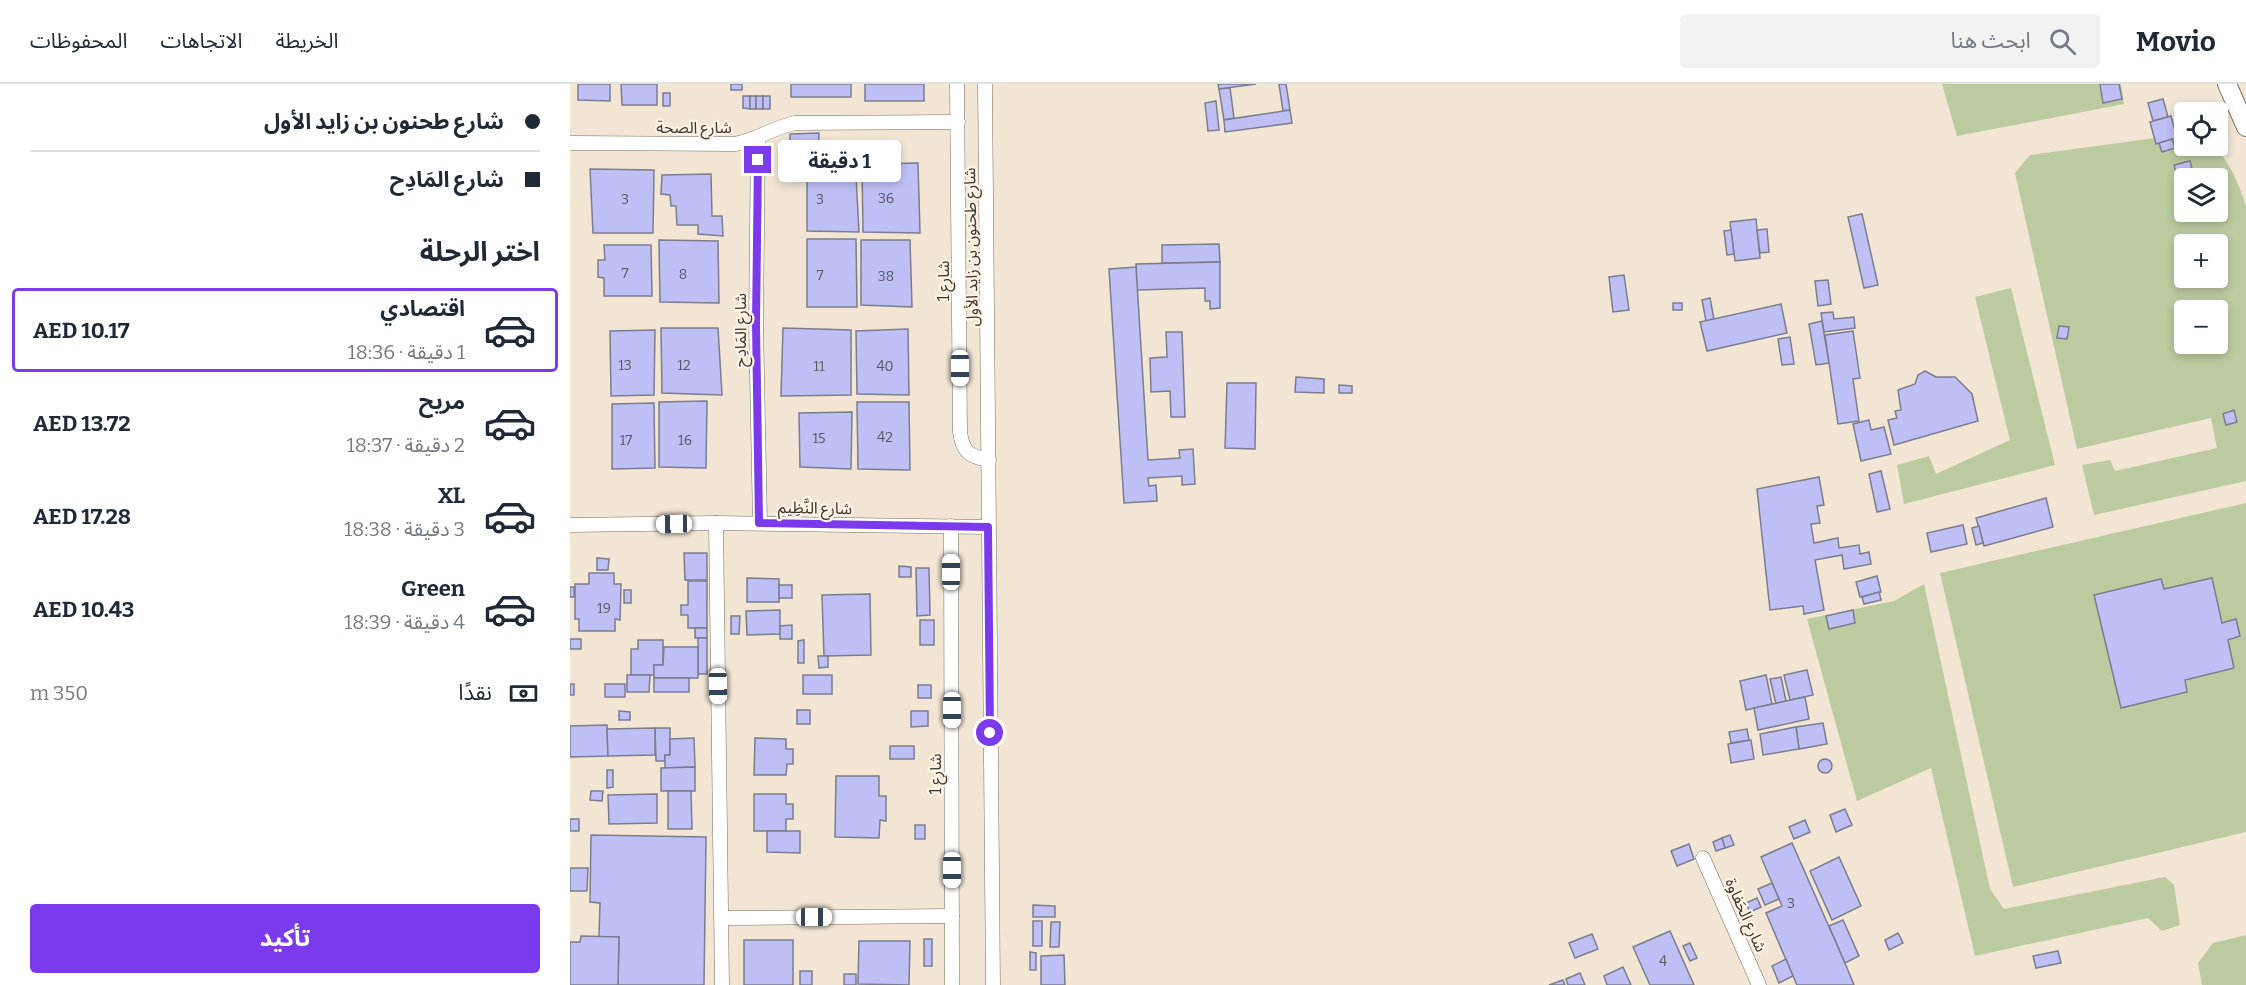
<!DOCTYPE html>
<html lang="ar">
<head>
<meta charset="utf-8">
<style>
	body { margin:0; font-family:Bitter,"Noto Sans Arabic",serif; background:#f2f2f3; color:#1f2937; direction:rtl; height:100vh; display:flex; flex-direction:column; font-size:22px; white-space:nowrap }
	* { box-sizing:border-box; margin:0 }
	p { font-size:20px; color:#747a83 }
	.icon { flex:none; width:33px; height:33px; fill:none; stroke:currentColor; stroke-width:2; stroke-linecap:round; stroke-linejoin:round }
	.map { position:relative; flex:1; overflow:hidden; direction:ltr }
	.sheet { display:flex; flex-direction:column; background:#fff; width:570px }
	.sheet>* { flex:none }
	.top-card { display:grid; align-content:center; height:132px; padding:0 30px; background:#fff }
	.controls { position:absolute; left:1604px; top:18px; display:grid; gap:12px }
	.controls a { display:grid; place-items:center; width:54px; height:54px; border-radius:6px; background:#fff; box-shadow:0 3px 9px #0003; font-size:30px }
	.end { position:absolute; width:27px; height:27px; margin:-14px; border:8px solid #7c3aed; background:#fff; box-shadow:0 0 0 3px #fff }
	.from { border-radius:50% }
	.bubble { position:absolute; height:42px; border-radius:6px; background:#fff; box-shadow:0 3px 9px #0003; font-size:20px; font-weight:700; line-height:42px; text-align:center; direction:rtl }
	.car { position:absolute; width:18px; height:36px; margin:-18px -9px; border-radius:8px; box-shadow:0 0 4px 2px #0007; background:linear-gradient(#fff 24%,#345 0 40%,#fff 0 76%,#345 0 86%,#fff 0) }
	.top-card b { display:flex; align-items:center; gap:21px; height:57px; font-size:22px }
	.top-card b+b { border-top:2px solid #e0e1e3 }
	.top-card i { width:15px; height:15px; background:#1f2937 }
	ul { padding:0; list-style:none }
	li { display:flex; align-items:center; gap:18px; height:84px; margin:0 12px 9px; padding:0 18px; border:3px solid transparent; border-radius:6px }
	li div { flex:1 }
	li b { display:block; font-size:22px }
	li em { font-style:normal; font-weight:700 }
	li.current { border-color:#7c3aed }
	li>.icon { width:54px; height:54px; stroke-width:1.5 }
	h2 { padding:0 30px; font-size:27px; line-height:72px }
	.pay { display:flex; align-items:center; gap:15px; height:66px; padding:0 30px; font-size:22px }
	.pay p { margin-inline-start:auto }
	.button { display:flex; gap:12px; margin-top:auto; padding:12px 30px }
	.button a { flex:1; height:69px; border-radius:6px; background:#7c3aed; color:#fff; font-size:24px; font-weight:700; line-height:69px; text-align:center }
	header { display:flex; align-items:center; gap:36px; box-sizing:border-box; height:84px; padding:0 30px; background:#fff; border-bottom:2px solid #e0e1e3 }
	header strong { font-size:28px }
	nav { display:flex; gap:33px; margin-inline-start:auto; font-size:21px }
	.search { width:420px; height:54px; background:#f2f2f3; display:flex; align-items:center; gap:15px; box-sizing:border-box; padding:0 21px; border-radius:6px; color:#747a83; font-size:22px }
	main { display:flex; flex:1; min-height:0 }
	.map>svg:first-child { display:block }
	.green { fill:#bccaa0; fill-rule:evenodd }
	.building { fill:#bec0f5; stroke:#7b7c8e; stroke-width:1.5 }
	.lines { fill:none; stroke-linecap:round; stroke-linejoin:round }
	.minor-casing { stroke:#776c5d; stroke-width:15 }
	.major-casing { stroke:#776c5d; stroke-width:20 }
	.minor { stroke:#fff; stroke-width:14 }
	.major { stroke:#fff; stroke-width:18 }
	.route { stroke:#7c3aed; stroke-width:8 }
	.labels { text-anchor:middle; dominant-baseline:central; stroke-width:4.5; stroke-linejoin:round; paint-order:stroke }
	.number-label { font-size:14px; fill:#5a5760 }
	.street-label { font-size:16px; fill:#39342e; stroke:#fdf3e5 }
</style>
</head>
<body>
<header>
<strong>Movio</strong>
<div class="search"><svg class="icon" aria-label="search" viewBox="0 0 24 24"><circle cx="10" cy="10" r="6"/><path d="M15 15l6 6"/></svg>ابحث هنا</div>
<nav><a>الخريطة</a><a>الاتجاهات</a><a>المحفوظات</a></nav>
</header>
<main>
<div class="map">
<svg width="1676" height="901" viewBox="0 0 1676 901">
	<rect width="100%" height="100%" fill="#f2e5d4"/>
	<!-- green -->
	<g class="green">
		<path d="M 1372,0 L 1551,0 L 1554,20 L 1387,52 Z"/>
		<path d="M 1607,51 L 1614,54 L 1614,62 C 1626,62 1636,61 1647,67 C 1658,73 1673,110 1676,122 L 1676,397 L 1524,431 L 1512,381 L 1540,376 L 1545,387 L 1647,364 L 1641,334 L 1507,365 L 1445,89 L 1460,71 ZM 1614,94 L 1647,94 L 1647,128 L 1614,128 ZM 1614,160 L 1647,160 L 1647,194 L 1614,194 ZM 1614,226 L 1647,226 L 1647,260 L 1614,260 Z"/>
		<path d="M 1441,204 L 1485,381 L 1334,420 L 1327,381 L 1359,372 L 1366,390 L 1440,356 L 1405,213 Z"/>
		<path d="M 1676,419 L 1676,748 L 1443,803 L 1370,489 Z"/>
		<path d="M 1354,500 L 1420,805 L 1434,825 L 1595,793 L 1604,801 L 1610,841 L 1592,847 L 1578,834 L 1405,872 L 1361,684 L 1287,717 L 1237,535 L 1324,517 Z"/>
		<path d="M 1676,851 L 1676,901 L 1632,901 L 1628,879 L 1643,859 Z"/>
	</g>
	<!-- building -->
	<g class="building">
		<path d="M 8,0 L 40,0 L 40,17 L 8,16 Z"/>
		<path d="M 51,0 L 87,0 L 87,21 L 52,21 Z"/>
		<rect x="161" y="0" width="11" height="6"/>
		<rect x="221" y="0" width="60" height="13"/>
		<rect x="295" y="0" width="59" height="17"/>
		<path d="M 648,0 L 686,0 L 649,5 Z"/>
		<path d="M 709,0 L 716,0 L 720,26 L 713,27 Z"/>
		<path d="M 1530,0 L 1549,0 L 1552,15 L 1533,19 Z"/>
		<path d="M 660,4 L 664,34 L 654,36 L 649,5 Z"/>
		<rect x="93" y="9" width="7" height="13"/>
		<path d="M 173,12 L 180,12 L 180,25 L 173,24 Z"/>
		<rect x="180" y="12" width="6" height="13"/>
		<rect x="186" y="12" width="7" height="13"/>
		<rect x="193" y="12" width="7" height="13"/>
		<path d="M 1593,15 L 1598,33 L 1583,37 L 1578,19 Z"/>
		<path d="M 646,17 L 649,46 L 638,47 L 635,19 Z"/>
		<path d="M 720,26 L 722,39 L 655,48 L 654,36 Z"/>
		<path d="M 1601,32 L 1607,54 L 1586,60 L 1580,38 Z"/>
		<path d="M 249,49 L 248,71 L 220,71 L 220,50 Z"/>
		<path d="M 1602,55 L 1605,64 L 1592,68 L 1589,59 Z"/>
		<path d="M 1620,77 L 1622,84 L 1606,88 L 1604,81 Z"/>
		<path d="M 348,79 L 350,149 L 293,148 L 292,80 Z"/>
		<path d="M 20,85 L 84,86 L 83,149 L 23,149 Z"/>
		<path d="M 141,90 L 142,132 L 152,132 L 153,152 L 128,150 L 128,141 L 107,141 L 106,122 L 101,122 L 100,111 L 91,110 L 92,91 Z"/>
		<path d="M 286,92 L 289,148 L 237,147 L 237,93 Z"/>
		<path d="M 1292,130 L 1308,201 L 1294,204 L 1278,133 Z"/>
		<path d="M 1186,135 L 1190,174 L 1165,177 L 1160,138 Z"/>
		<path d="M 1197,145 L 1199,168 L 1190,169 L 1187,146 Z"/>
		<path d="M 1161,146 L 1164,170 L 1157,171 L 1154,147 Z"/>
		<path d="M 237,155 L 286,155 L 287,223 L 237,223 Z"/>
		<path d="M 89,156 L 148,157 L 149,219 L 90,218 Z"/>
		<path d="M 291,156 L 340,156 L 342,223 L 291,221 Z"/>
		<path d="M 649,160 L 650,178 L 592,179 L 592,161 Z"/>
		<path d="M 34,161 L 81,161 L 82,212 L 34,212 L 34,194 L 28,193 L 28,176 L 35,176 Z"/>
		<path d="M 650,178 L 650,224 L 640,225 L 640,217 L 635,217 L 635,204 L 567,206 L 566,180 Z"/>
		<path d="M 566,183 L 578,376 L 610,374 L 609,366 L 623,365 L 625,400 L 612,401 L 612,392 L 578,394 L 579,402 L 586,401 L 587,417 L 554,419 L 539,185 Z"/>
		<path d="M 1054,191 L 1059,226 L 1043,228 L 1039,193 Z"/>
		<path d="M 1258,196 L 1261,220 L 1248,222 L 1245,197 Z"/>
		<path d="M 1140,214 L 1144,235 L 1136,237 L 1132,216 Z"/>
		<rect x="1103" y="219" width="9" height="7"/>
		<path d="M 1211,220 L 1217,249 L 1137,267 L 1130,238 Z"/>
		<path d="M 1263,228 L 1264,235 L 1284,233 L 1285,244 L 1254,248 L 1251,229 Z"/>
		<path d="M 1252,237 L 1259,279 L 1246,281 L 1239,240 Z"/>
		<path d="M 1489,242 L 1499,243 L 1497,255 L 1487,254 Z"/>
		<path d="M 91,244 L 148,244 L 152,311 L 92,309 Z"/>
		<path d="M 213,244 L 281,246 L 281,311 L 211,312 Z"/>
		<path d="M 338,245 L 339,311 L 287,310 L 286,247 Z"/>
		<path d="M 85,246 L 84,311 L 41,312 L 40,247 Z"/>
		<path d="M 1283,247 L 1290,294 L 1283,295 L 1289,337 L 1268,340 L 1255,251 Z"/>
		<path d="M 596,248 L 612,248 L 615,333 L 601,333 L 600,307 L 581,308 L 580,274 L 597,273 Z"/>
		<path d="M 1220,253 L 1224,280 L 1212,281 L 1208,255 Z"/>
		<path d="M 1355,287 L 1366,293 L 1385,293 L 1402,310 L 1408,337 L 1324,361 L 1318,336 L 1327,334 L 1325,327 L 1331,326 L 1328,306 L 1345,300 L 1348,291 Z"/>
		<path d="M 726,293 L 754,295 L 754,309 L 725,308 Z"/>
		<path d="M 657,299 L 686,299 L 685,365 L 655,364 Z"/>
		<path d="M 769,301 L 782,302 L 782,309 L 769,309 Z"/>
		<path d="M 137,317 L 136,384 L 89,383 L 89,318 Z"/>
		<path d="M 287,318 L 339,318 L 340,386 L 288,385 Z"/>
		<path d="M 84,319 L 85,384 L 42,385 L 42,320 Z"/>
		<path d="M 1664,326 L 1667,338 L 1656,341 L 1653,330 Z"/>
		<path d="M 282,328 L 281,385 L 230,383 L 229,329 Z"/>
		<path d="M 1299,336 L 1301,346 L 1314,343 L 1321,370 L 1291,377 L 1283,340 Z"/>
		<path d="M 1311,387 L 1320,425 L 1307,428 L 1299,390 Z"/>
		<path d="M 1249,393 L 1254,421 L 1247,422 L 1250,439 L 1241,440 L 1244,459 L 1268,454 L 1269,464 L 1289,461 L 1290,470 L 1299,468 L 1301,480 L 1274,485 L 1272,471 L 1245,476 L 1254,526 L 1234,530 L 1233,522 L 1200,526 L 1187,405 Z"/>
		<path d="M 1476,414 L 1483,443 L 1414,462 L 1406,434 Z"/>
		<path d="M 1393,441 L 1397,460 L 1361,468 L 1357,449 Z"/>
		<path d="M 1409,442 L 1413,459 L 1406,461 L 1402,444 Z"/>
		<path d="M 114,469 L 137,469 L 137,496 L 115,496 Z"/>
		<path d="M 27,474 L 39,475 L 38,486 L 27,486 Z"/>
		<path d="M 329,482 L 341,483 L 341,493 L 329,493 Z"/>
		<path d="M 346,484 L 359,484 L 360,531 L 347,532 Z"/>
		<path d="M 19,489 L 44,489 L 44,500 L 51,500 L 50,536 L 45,535 L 45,547 L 9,547 L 9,535 L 5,535 L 5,500 L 19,500 Z"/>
		<path d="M 1307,492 L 1311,508 L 1290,513 L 1286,498 Z"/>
		<path d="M 177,494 L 209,495 L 209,518 L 177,518 Z"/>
		<path d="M 1642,494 L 1652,539 L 1666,535 L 1670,552 L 1658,556 L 1664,584 L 1615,596 L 1617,608 L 1551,624 L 1524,511 L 1591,495 L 1594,505 Z"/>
		<path d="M 118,497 L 137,497 L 137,544 L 118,544 L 118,531 L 111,531 L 111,521 L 118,521 Z"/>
		<rect x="209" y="501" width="13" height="13"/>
		<rect x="0" y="503" width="4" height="10"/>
		<rect x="54" y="506" width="7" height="13"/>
		<path d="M 1309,508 L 1311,516 L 1294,520 L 1292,513 Z"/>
		<path d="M 300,510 L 301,571 L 254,572 L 252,511 Z"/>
		<path d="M 210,526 L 210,550 L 177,551 L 176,527 Z"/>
		<path d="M 1283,526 L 1285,539 L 1259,545 L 1256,532 Z"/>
		<path d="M 161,532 L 170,532 L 169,550 L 161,550 Z"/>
		<rect x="350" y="536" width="14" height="25"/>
		<path d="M 222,541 L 222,555 L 210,555 L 210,542 Z"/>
		<rect x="125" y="544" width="12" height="10"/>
		<rect x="128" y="554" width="9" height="36"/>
		<rect x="0" y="555" width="11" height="10"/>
		<path d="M 68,556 L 93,556 L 93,581 L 84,581 L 84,591 L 61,591 L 61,565 L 68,565 Z"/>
		<path d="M 234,556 L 234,579 L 228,579 L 228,557 Z"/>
		<path d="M 94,563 L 128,563 L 128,594 L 84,594 L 84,581 L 93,581 Z"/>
		<path d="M 248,572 L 258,572 L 258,583 L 249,584 Z"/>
		<path d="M 1237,586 L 1243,611 L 1220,616 L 1214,591 Z"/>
		<path d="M 57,591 L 80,591 L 79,608 L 57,608 Z"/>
		<rect x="233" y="591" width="29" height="19"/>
		<path d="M 1196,591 L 1202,620 L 1176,626 L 1170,597 Z"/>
		<path d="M 1211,593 L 1216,617 L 1206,620 L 1200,595 Z"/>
		<rect x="84" y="594" width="35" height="14"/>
		<rect x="0" y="600" width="4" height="11"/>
		<rect x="35" y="600" width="20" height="13"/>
		<rect x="348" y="601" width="13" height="13"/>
		<path d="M 1235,613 L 1239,635 L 1188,646 L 1184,624 Z"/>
		<rect x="227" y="626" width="13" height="14"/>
		<path d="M 49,627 L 60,628 L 60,636 L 49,636 Z"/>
		<path d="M 341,627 L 358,627 L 358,642 L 341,643 Z"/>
		<path d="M 1253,639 L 1257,660 L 1229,665 L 1226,643 Z"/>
		<path d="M 37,641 L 38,672 L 0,673 L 0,642 Z"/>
		<path d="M 1226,643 L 1229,665 L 1193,671 L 1190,650 Z"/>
		<path d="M 85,644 L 100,644 L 100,671 L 95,671 L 95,677 L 86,677 Z"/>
		<path d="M 85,644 L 85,671 L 38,672 L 37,645 Z"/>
		<path d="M 1177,645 L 1179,656 L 1161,659 L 1159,648 Z"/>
		<path d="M 124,654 L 125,683 L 95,684 L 95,671 L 100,671 L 100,655 Z"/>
		<path d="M 185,654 L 216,655 L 216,665 L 223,665 L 223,680 L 217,680 L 216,691 L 184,691 Z"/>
		<path d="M 1181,656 L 1184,675 L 1161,679 L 1158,660 Z"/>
		<rect x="320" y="662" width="24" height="13"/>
		<circle cx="1255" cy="682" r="7"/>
		<path d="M 125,683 L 125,707 L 91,707 L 91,684 Z"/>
		<path d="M 37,686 L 43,686 L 43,703 L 37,704 Z"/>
		<path d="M 266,692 L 309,692 L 309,712 L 316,712 L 316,737 L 310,736 L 309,754 L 265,753 Z"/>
		<path d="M 21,707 L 33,707 L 32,717 L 20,716 Z"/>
		<path d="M 98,707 L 121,707 L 122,745 L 98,745 Z"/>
		<path d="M 87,710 L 87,739 L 39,740 L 38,711 Z"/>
		<path d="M 184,710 L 216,710 L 216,720 L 223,720 L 223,735 L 216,735 L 216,747 L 184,747 Z"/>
		<path d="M 1275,725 L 1282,741 L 1266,748 L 1260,731 Z"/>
		<rect x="0" y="735" width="9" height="12"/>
		<path d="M 1235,736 L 1240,748 L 1224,755 L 1219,743 Z"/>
		<rect x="345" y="741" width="10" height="14"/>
		<path d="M 197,747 L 230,747 L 230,769 L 197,768 Z"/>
		<path d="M 21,751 L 136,753 L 134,901 L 48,901 L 49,853 L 29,853 L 30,819 L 20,818 Z"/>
		<path d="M 1160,751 L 1164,761 L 1155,764 L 1152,754 Z"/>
		<path d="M 1152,754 L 1155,764 L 1146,767 L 1143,758 Z"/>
		<path d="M 1222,759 L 1275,879 L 1284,901 L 1227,901 L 1223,892 L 1196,829 L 1212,822 L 1191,773 Z"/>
		<path d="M 1119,760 L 1124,775 L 1107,782 L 1101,767 Z"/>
		<path d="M 1269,773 L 1291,822 L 1262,836 L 1240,787 Z"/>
		<path d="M 0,784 L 18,784 L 17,807 L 0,807 Z"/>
		<path d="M 1202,799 L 1209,815 L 1195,821 L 1188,805 Z"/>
		<path d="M 1187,814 L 1191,823 L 1180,828 L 1176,819 Z"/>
		<path d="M 463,821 L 485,822 L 485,833 L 463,833 Z"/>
		<path d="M 1273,836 L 1289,872 L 1275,879 L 1259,842 Z"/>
		<rect x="463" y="837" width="9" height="25"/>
		<path d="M 481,838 L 490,838 L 489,863 L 480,863 Z"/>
		<path d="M 1100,847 L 1124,901 L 1080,901 L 1063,863 Z"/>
		<path d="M 1328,849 L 1333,859 L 1319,866 L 1315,856 Z"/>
		<path d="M 1022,850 L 1028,865 L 1005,874 L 999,859 Z"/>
		<path d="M 11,852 L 49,853 L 48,901 L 0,901 L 0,858 L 10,858 Z"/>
		<rect x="354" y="855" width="8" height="27"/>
		<rect x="174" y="856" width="49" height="45"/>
		<path d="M 289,857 L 340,857 L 339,901 L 288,900 Z"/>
		<path d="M 1120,859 L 1127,874 L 1120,877 L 1113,862 Z"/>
		<path d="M 1488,867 L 1491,879 L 1466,884 L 1463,872 Z"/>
		<path d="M 460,868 L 466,869 L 466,886 L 460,886 Z"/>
		<path d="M 494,871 L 495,901 L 471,901 L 471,872 Z"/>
		<path d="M 1216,875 L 1223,892 L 1209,899 L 1202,882 Z"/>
		<path d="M 1053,883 L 1061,901 L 1037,901 L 1034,892 Z"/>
		<rect x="230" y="887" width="12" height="14"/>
		<path d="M 1010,889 L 1015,901 L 998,901 L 996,895 Z"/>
		<rect x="274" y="890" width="12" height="11"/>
		<path d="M 993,896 L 995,901 L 979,901 Z"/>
	</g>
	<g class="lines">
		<defs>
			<g id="minor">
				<path d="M 387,0 L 390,347 C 392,368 400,373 419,376"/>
				<path d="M 415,0 L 423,901"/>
				<path d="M 188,53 L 186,239 L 190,439"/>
				<path d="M 0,59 L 165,60 C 187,56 204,43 225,39 L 388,38"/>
				<path d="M 146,439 L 152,901"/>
				<path d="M 0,441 L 146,439 L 418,443"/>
				<path d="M 381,442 L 382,901"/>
				<path d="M 1133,774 L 1189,901"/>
				<path d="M 152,834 L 382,832"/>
			</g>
			<path id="major" d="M 1657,0 L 1676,43"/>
		</defs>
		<!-- minor casing -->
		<use href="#minor" class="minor-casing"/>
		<!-- major casing -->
		<use href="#major" class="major-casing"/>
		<!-- minor -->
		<use href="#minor" class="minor"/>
		<!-- major -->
		<use href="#major" class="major"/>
	</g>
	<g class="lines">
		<!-- route -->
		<path class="route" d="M 188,76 L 186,239 L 189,439 L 418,443 L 420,649"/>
	</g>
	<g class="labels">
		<!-- number labels -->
		<g class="number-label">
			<text x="316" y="114">36</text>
			<text x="55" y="115">3</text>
			<text x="250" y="115">3</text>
			<text x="55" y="189">7</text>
			<text x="113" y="190">8</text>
			<text x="250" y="191">7</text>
			<text x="316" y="192">38</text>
			<text x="55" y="281">13</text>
			<text x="114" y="281">12</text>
			<text x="249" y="282">11</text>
			<text x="315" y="282">40</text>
			<text x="315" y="353">42</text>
			<text x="249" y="354">15</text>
			<text x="56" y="356">17</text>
			<text x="115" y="356">16</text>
			<text x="34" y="524">19</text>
			<text x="1221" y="819">3</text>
			<text x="1093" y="877">4</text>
		</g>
		<!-- street labels -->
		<g class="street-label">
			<text x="124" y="43">شارع الصحة</text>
			<text transform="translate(401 163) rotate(-91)">شارع طحنون بن زايد الأول</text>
			<text transform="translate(373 197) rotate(-90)">شارع 1</text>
			<text transform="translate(170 246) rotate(-90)">شارع المَادِح</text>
			<text transform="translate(245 424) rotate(1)">شارع النَّظِيم</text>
			<text transform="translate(365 690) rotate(-90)">شارع 1</text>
			<text transform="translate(1176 831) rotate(66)">شارع الحَفاوة</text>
		</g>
	</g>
</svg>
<div class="controls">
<a><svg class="icon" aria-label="locate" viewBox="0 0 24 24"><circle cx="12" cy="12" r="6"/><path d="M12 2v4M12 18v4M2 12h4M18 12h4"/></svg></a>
<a><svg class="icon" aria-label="layers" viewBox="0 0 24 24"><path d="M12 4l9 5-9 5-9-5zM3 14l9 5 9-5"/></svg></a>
<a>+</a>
<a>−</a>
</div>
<i class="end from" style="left:420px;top:649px"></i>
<i class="end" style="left:188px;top:76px"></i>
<div class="bubble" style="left:208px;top:56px;width:123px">1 دقيقة</div>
<i class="car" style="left:390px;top:284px;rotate:180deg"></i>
<i class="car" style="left:104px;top:440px;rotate:269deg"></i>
<i class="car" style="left:381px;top:488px;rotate:0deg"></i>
<i class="car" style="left:148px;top:602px;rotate:179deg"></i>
<i class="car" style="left:382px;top:626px;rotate:180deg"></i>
<i class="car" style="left:382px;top:786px;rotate:180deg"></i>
<i class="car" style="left:244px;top:833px;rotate:90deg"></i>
</div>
<section class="sheet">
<div class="top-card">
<b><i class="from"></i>شارع طحنون بن زايد الأول</b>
<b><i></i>شارع المَادِح</b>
</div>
<h2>اختر الرحلة</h2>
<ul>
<li class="current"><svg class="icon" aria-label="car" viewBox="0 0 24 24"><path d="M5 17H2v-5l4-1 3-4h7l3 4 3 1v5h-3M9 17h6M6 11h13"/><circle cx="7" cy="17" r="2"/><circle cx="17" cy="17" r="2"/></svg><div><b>اقتصادي</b><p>1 دقيقة · 18:36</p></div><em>AED 10.17</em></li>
<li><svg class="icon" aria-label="car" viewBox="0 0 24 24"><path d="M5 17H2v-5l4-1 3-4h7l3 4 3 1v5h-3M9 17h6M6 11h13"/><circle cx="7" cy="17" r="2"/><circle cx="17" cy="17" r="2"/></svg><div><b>مريح</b><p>2 دقيقة · 18:37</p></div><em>AED 13.72</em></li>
<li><svg class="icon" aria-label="car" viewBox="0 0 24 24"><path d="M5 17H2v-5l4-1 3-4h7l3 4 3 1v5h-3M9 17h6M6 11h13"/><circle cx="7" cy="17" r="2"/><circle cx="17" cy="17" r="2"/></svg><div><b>XL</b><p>3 دقيقة · 18:38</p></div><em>AED 17.28</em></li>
<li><svg class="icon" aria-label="car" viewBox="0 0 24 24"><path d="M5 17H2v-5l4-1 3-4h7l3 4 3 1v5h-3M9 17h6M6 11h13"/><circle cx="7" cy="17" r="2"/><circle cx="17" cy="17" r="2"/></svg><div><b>Green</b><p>4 دقيقة · 18:39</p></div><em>AED 10.43</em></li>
</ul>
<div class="pay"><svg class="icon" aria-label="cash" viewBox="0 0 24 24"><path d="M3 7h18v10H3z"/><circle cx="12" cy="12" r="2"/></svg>نقدًا<p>350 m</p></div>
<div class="button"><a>تأكيد</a></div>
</section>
</main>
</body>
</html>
